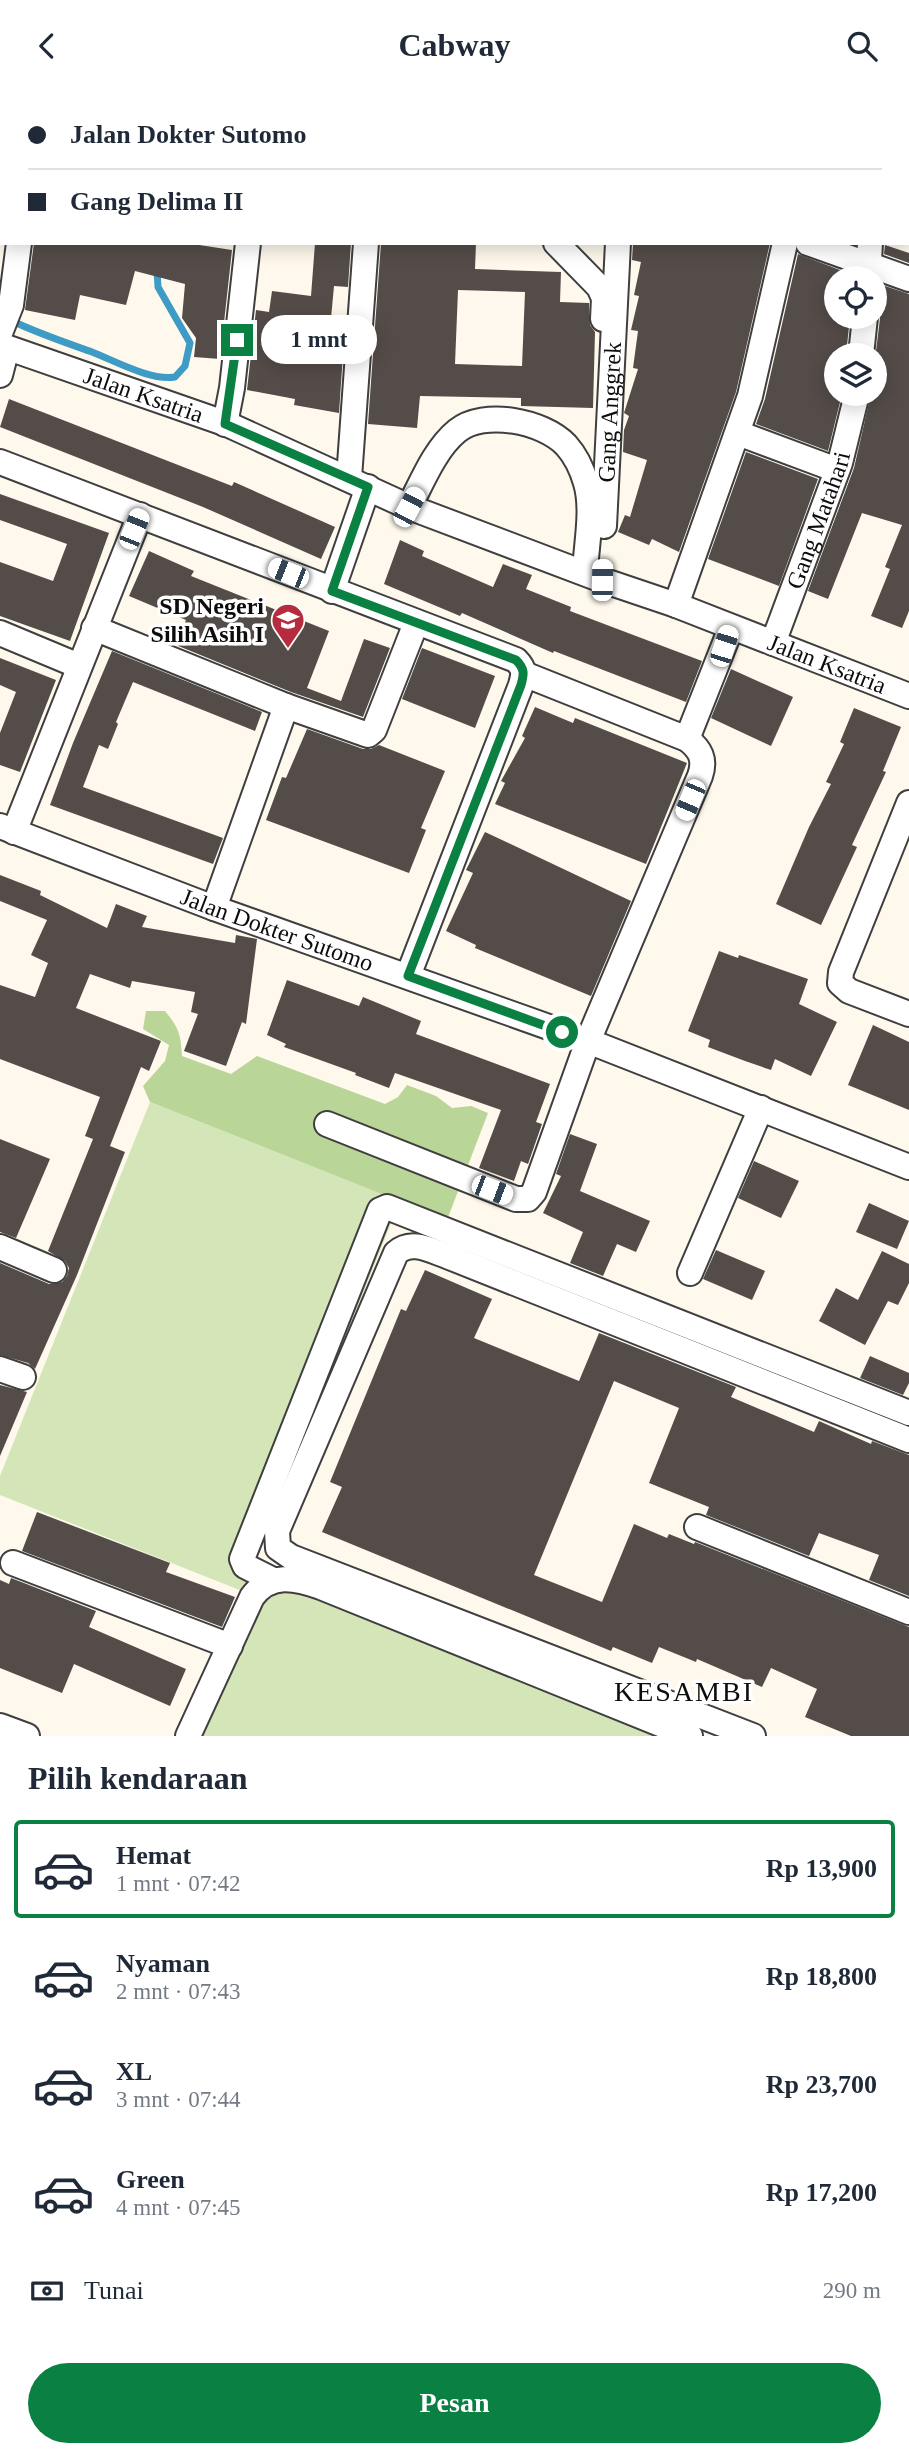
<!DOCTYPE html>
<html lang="id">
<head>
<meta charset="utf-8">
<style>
	body { margin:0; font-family:Georgia,serif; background:#f2f2f3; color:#1f2937; height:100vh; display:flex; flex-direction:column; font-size:26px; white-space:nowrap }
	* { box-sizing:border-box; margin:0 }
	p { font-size:23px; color:#747a83 }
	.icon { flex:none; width:38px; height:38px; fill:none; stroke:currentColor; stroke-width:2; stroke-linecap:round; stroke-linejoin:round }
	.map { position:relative; height:1645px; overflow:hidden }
	.sheet { display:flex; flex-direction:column; background:#fff; flex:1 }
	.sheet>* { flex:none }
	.banner { position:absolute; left:0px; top:0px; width:910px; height:154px; box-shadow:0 4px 18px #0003; display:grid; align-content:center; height:154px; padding:0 28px; background:#fff }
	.buttons { position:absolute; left:824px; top:175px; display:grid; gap:14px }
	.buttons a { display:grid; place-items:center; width:63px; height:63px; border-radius:50%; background:#fff; box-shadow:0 4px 18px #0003; font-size:35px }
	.end { position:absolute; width:32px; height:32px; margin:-16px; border:9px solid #0b8043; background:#fff; box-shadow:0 0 0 4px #fff }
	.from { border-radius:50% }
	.bubble { position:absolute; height:49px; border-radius:24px; background:#fff; box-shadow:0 4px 18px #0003; font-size:23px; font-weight:700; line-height:49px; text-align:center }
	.car { position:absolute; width:21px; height:42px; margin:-21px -10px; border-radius:9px; box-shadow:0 0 5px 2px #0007; background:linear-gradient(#fff 24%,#345 0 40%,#fff 0 76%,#345 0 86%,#fff 0) }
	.banner b { display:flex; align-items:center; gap:24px; height:66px; font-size:26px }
	.banner b+b { border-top:2px solid #e0e1e3 }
	.banner i { width:18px; height:18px; background:#1f2937 }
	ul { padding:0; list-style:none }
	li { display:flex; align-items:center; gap:21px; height:98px; margin:0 14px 10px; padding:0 14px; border:4px solid transparent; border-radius:7px }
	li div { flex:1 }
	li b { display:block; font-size:26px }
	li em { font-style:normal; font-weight:700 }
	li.active { border-color:#0b8043 }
	li>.icon { width:63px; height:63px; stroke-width:1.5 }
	h2 { padding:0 28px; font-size:32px; line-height:84px }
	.pay { display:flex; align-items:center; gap:18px; height:77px; padding:0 28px; font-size:26px }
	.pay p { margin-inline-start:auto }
	.primary-button { display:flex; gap:14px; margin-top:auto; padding:14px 28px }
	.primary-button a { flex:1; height:80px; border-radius:42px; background:#0b8043; color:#fff; font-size:28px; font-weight:700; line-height:80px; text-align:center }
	header { display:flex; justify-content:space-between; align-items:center; height:91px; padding:0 28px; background:#fff; font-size:32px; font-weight:700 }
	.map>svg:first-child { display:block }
	.green { fill:#d4e6b8 }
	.forest { fill:#b9d698 }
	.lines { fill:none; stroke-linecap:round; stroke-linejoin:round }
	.stream { stroke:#3e9bc6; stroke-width:7 }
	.building { fill:#544c49; fill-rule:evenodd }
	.minor-casing { stroke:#3f3f3f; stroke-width:28 }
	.minor { stroke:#fff; stroke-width:24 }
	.route { stroke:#0b8043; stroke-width:9 }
	.labels { text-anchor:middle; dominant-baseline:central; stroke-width:7; stroke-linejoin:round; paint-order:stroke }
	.street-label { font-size:24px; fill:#0c0c0c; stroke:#fff }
	.poi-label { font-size:24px; font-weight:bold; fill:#0c0c0c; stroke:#fff; text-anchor:end }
	.quarter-label { font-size:28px; letter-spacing:2px; fill:#0c0c0c; stroke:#fff }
</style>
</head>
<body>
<header><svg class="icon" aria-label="back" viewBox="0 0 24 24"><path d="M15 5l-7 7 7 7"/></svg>Cabway<svg class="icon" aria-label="search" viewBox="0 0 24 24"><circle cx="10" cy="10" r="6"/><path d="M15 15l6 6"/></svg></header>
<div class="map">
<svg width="909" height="1645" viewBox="0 0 909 1645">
	<rect width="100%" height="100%" fill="#fef9ec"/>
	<!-- green -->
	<path class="green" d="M 150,1011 L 400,1110 L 257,1467 L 675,1632 L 670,1645 L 201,1645 L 257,1506 L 0,1404 L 0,1385 Z"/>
	<!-- forest -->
	<path class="forest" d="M 146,920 L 165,920 C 179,937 181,944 182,965 L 231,983 L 257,965 L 385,1013 L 398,1006 L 407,994 L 436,1005 L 452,1017 L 471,1015 L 488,1022 L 447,1129 L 150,1011 L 143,995 L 165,970 L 169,954 L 143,938 Z"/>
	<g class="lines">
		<!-- stream -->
		<g class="stream">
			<path d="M 161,0 L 162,2"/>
			<path d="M 10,229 C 37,242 64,251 92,261 C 115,270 151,290 175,286 L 185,275 L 190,252 L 158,196 L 157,179"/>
		</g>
	</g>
	<!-- building -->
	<g class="building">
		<path d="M 34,152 L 186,152 L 232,159 L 220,268 L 194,266 L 196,247 L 182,227 L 185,193 L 135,180 L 126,214 L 80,204 L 75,229 L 25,219 Z"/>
		<path d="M 315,152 L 351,152 L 348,196 L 334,195 L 328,260 L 343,263 L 339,322 L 294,314 L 295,308 L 247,299 L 256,219 L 269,221 L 272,200 L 311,205 Z"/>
		<path d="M 381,152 L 476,152 L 475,178 L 561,181 L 560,211 L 589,212 L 590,234 L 595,241 L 593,317 L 521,315 L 521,307 L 420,305 L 417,337 L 368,333 ZM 458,199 L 525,201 L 522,275 L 455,273 Z"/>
		<path d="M 633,152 L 770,152 L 736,301 L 679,461 L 652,448 L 649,454 L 618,441 L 625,424 L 630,426 L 647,369 L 623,361 L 624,339 L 629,325 L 624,322 L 638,278 L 633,277 L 638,240 L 631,239 L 639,205 L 634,204 L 641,171 L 632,169 Z"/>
		<path d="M 885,154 L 909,162 L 909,172 L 884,163 Z"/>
		<path d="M 798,163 L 853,184 L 853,187 L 836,187 L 836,226 L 850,226 L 846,264 L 836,264 L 836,303 L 842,303 L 828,360 L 756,333 L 765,308 Z"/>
		<path d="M 882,194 L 909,203 L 909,520 L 902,537 L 871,525 L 890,478 L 885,476 L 902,434 L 862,422 L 828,508 L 808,500 L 854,377 L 871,303 L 875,303 L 875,268 L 880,228 L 877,218 Z"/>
		<path d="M 9,308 L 232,395 L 234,391 L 335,436 L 321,468 L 203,416 L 0,336 Z"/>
		<path d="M 746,361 L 818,388 L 779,495 L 708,468 Z"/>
		<path d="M 0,403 L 109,442 L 70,550 L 0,525 L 0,471 L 53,490 L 67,453 L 0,429 Z"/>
		<path d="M 400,449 L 424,460 L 422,465 L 493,496 L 503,473 L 532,484 L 526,498 L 571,516 L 570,520 L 702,570 L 686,611 L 554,560 L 553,562 L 462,522 L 460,525 L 384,493 Z"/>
		<path d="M 149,460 L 194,480 L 191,485 L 329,540 L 307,597 L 341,610 L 364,548 L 390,557 L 363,626 L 291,601 L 176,554 L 186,529 L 129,505 Z"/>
		<path d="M 422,557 L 495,585 L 475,637 L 402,608 Z"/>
		<path d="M 112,560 L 262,621 L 255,640 L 133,591 L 116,631 L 118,633 L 108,658 L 99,654 L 83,696 L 223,747 L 213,773 L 50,714 L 73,652 Z"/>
		<path d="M 0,567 L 56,589 L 20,681 L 0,674 L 0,642 L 16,601 L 0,594 Z"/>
		<path d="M 731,578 L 793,606 L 771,655 L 711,627 Z"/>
		<path d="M 535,616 L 573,632 L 575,627 L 687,672 L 646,773 L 495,713 L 505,692 L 501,690 L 525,647 L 522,645 Z"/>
		<path d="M 854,617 L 901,636 L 883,680 L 886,681 L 852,754 L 857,756 L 821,834 L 776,813 L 809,736 L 831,693 L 826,691 L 844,653 L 840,651 Z"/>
		<path d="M 307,638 L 363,658 L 371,658 L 379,654 L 445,680 L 421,737 L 426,739 L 409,782 L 266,729 L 282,686 L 286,687 Z"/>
		<path d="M 485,741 L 631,810 L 591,905 L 475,857 L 476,854 L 446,840 L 473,782 L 466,779 Z"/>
		<path d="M 0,784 L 41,800 L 40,804 L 107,837 L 116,813 L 147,825 L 142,836 L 235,852 L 236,844 L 257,848 L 246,933 L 242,931 L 226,975 L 184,960 L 198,923 L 191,921 L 195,901 L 132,890 L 130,897 L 90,883 L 76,917 L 161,950 L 149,980 L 141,976 L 110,1055 L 125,1061 L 77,1184 L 35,1278 L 28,1272 L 0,1264 L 0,1172 L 49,1193 L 62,1191 L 67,1185 L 69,1177 L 65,1170 L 48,1160 L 93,1048 L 85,1045 L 100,1006 L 0,968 L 0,894 L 35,906 L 48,872 L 31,864 L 47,829 L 0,810 Z"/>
		<path d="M 719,860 L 738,867 L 739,864 L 808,888 L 799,913 L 837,931 L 811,985 L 775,968 L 771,979 L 745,970 L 708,956 L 710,949 L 688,940 Z"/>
		<path d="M 287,889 L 359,915 L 363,906 L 421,930 L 416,943 L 550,993 L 536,1031 L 542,1033 L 528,1073 L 521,1070 L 514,1090 L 479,1077 L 501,1019 L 395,982 L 389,997 L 355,984 L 356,982 L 284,956 L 286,953 L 267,944 Z"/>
		<path d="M 873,934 L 909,951 L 909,1019 L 848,994 Z"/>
		<path d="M 570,1043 L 597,1053 L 580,1100 L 650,1130 L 636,1161 L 617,1153 L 603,1185 L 570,1172 L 583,1141 L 543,1122 L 561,1085 L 556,1083 Z"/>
		<path d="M 0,1048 L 50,1068 L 16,1147 L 0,1141 Z"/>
		<path d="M 754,1070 L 799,1090 L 781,1127 L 738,1107 Z"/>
		<path d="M 869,1112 L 909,1130 L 897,1158 L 856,1141 Z"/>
		<path d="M 716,1159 L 765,1180 L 752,1209 L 703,1188 Z"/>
		<path d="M 882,1160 L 909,1173 L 909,1192 L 898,1214 L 888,1210 L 865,1254 L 819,1230 L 836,1197 L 858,1209 Z"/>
		<path d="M 425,1179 L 492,1208 L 474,1247 L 579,1290 L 599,1242 L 736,1296 L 731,1306 L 814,1341 L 819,1330 L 871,1353 L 872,1350 L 909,1364 L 909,1505 L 869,1489 L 879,1464 L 819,1442 L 809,1465 L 706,1424 L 709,1416 L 649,1392 L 679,1317 L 614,1290 L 534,1484 L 602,1511 L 634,1433 L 667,1447 L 669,1443 L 694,1453 L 695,1451 L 909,1536 L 909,1645 L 851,1645 L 805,1626 L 817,1598 L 771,1577 L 762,1596 L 697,1568 L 696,1571 L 659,1556 L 652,1572 L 613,1556 L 611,1560 L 322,1441 L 342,1396 L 330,1391 L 401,1218 L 406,1220 Z"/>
		<path d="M 870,1265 L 909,1282 L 909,1292 L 903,1304 L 860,1287 Z"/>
		<path d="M 0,1294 L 27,1301 L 0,1365 Z"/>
		<path d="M 37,1421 L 170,1472 L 166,1481 L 235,1506 L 222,1536 L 22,1460 Z"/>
		<path d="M 11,1487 L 96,1520 L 89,1536 L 186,1578 L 170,1615 L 74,1573 L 62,1602 L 0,1577 L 0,1489 L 9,1493 Z"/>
	</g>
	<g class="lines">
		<defs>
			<g id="minor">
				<path d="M 785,0 L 785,2"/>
				<path d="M 35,2 L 35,0"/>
				<path d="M 254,2 L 254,0"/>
				<path d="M 377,2 L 377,0"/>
				<path d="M 548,2 L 548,0"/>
				<path d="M 625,2 L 625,0"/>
				<path d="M 692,2 L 692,0"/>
				<path d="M 877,2 L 877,0"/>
				<path d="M 0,115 L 2,115"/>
				<path d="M 556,152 L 599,196 L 604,207 L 603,228"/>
				<path d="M 808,152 L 909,188"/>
				<path d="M 868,187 L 870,152"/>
				<path d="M 0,242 L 11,214 L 19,152"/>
				<path id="s1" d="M 0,254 L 227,333 L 409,416 L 602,489 L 676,514 L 909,605"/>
				<path d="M 861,264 L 865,226"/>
				<path d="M 0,284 L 7,257"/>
				<path d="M 225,333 L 232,297 L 248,152"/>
				<path d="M 738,342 L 837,379"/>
				<path d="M 0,371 L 516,569 C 525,578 524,583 521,594 L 408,885"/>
				<path d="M 349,387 L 366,152"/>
				<path d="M 409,416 C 422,391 435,358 457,340 C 484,318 543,330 566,354 C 575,364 582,378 586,392 C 594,419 586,454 585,482"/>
				<path id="s2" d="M 604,435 L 618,152"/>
				<path d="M 332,500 L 368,396"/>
				<path d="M 676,514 L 750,305 L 785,152"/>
				<path d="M 94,537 L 286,615 L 368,644 L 374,639 L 416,532"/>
				<path d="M 0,542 L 79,575"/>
				<path id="s3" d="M 773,552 L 840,372 L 857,303"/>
				<path d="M 687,648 L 731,537"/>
				<path d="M 909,712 L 841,881 L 840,892 L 849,900 L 909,923"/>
				<path id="s4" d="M 0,735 L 214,817 L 588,950 L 909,1076"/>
				<path d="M 14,741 L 140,424"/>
				<path d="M 214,817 L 286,615"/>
				<path d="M 327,1033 L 516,1108 L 528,1108 L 534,1101 L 588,950 L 700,685 C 706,668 700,658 687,648 L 524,583"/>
				<path d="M 0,1156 L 54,1179"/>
				<path d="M 690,1182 L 761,1017"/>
				<path d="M 0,1278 L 23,1286"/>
				<path d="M 697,1436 L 909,1521"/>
				<path d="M 13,1472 L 230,1555"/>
				<path d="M 273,1489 L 245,1475 L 242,1468 L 380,1119 L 387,1116 L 909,1322"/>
				<path d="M 0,1635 L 27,1645"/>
				<path d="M 188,1645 L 252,1506 C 270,1481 296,1487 321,1496 L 690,1645"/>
				<path d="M 753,1645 L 291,1466 L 278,1457 L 277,1440 L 396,1162 C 411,1148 430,1159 447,1165 L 909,1349"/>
			</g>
		</defs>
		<!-- minor casing -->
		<use href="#minor" class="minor-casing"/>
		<!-- minor -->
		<use href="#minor" class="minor"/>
	</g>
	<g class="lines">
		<!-- route -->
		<path class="route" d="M 237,249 L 225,333 L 368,396 L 332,500 L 516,569 C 525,578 524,583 521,594 L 408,885 L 562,941"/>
	</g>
	<!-- icons -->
	<defs>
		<symbol id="school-pin" viewBox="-11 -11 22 30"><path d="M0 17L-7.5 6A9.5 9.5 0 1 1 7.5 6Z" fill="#b42c3d" stroke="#fff"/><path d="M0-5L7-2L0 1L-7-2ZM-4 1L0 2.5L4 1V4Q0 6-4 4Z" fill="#fff"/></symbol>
	</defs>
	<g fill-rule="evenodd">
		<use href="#school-pin" x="269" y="510" width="38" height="52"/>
	</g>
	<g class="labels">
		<!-- street labels -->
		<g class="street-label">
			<text stroke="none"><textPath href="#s1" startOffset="152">Jalan Ksatria</textPath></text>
			<text stroke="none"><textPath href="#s2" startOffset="114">Gang Anggrek</textPath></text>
			<text stroke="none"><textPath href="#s3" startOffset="131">Gang Matahari</textPath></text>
			<text stroke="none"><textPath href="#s1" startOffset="887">Jalan Ksatria</textPath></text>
			<text stroke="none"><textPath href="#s4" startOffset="296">Jalan Dokter Sutomo</textPath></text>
		</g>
		<!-- poi labels -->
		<g class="poi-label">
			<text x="264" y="515">SD Negeri<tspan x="264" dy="28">Silih Asih I</tspan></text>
		</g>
		<!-- quarter labels -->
		<g class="quarter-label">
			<text x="684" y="1600">KESAMBI</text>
		</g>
	</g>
</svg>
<div class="buttons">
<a><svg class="icon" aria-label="locate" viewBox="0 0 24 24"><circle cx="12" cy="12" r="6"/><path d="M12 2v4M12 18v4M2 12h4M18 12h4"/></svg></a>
<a><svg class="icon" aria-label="layers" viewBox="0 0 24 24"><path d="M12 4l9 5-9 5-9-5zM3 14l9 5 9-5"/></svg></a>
</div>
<i class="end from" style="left:562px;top:941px"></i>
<i class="end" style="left:237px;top:249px"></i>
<div class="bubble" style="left:261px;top:224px;width:116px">1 mnt</div>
<i class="car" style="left:409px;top:416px;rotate:28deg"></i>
<i class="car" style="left:134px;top:438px;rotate:22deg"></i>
<i class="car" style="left:288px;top:482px;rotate:292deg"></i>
<i class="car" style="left:602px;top:489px;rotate:1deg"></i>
<i class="car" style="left:724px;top:555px;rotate:18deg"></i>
<i class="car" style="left:690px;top:709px;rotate:203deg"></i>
<i class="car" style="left:492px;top:1099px;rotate:111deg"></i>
<div class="banner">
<b><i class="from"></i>Jalan Dokter Sutomo</b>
<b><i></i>Gang Delima II</b>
</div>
</div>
<section class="sheet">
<h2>Pilih kendaraan</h2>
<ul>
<li class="active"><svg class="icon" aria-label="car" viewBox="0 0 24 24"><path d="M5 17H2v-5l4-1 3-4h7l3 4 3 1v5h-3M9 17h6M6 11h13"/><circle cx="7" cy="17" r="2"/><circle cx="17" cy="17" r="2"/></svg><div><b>Hemat</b><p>1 mnt · 07:42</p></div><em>Rp 13,900</em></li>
<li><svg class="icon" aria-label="car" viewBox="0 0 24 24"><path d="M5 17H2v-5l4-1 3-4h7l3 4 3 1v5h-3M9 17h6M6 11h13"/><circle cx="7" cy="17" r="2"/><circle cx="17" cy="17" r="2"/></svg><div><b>Nyaman</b><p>2 mnt · 07:43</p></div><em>Rp 18,800</em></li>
<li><svg class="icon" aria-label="car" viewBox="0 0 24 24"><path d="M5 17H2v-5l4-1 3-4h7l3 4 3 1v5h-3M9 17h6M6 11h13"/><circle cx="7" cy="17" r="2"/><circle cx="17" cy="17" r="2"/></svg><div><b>XL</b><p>3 mnt · 07:44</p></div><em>Rp 23,700</em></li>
<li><svg class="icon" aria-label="car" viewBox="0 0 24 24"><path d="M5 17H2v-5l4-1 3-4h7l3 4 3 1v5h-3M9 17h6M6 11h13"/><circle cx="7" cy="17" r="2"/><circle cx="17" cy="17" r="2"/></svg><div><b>Green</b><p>4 mnt · 07:45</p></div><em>Rp 17,200</em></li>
</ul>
<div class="pay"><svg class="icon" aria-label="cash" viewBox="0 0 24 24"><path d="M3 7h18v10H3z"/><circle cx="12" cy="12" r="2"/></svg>Tunai<p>290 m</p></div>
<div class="primary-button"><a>Pesan</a></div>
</section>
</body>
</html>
